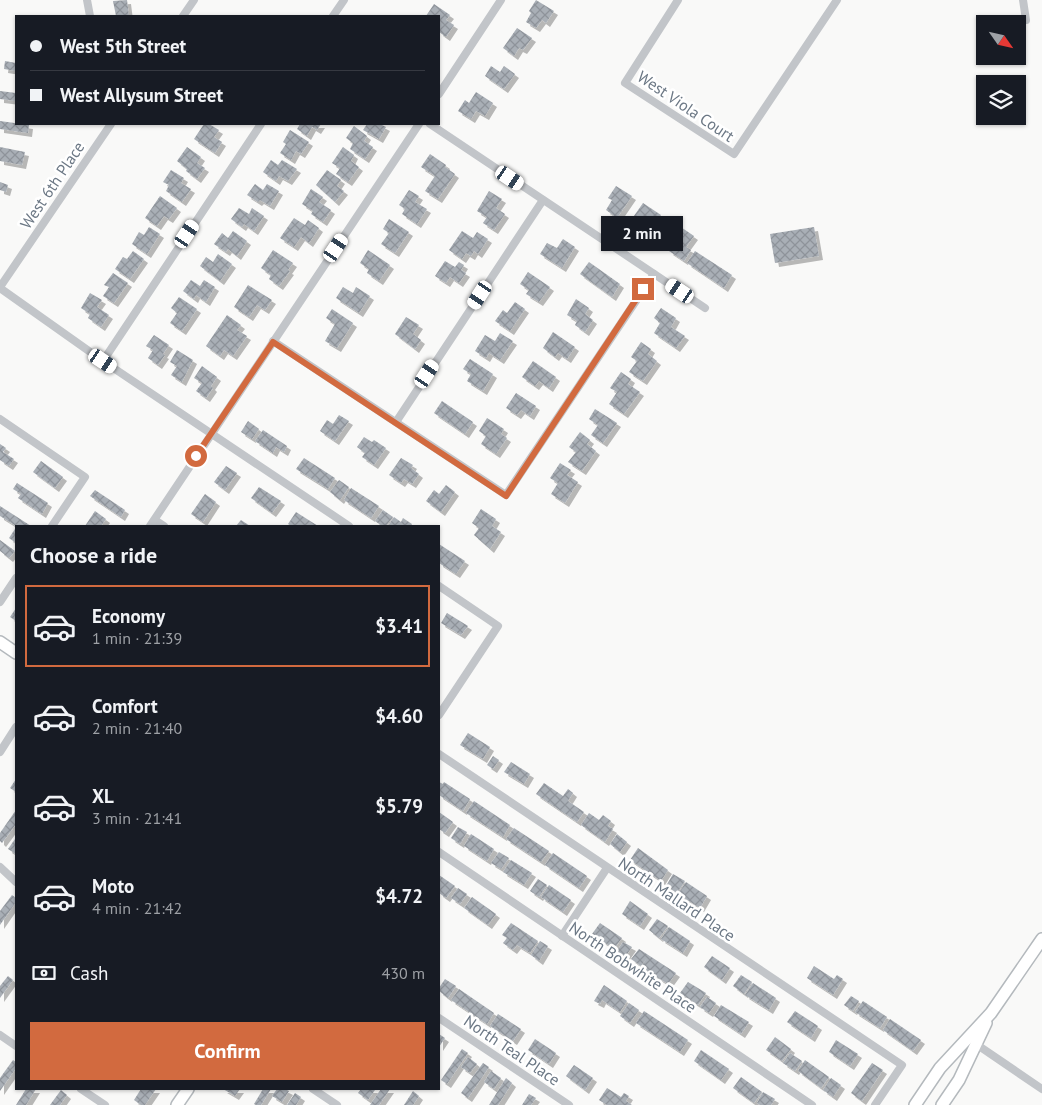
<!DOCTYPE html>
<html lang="en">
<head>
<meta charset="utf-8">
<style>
	body { margin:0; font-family:"PT Sans",sans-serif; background:#20242c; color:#f1f3f6; height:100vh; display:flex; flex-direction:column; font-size:19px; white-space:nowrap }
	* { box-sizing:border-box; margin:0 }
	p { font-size:16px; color:#9ea1a6 }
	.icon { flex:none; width:28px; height:28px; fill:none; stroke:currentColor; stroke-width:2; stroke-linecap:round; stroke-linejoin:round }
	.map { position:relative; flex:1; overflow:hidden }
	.panel { position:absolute; left:15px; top:525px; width:425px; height:565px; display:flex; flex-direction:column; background:#171b24; border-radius:0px; box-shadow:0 1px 4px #0004 }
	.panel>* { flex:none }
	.hud { position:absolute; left:15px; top:15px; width:425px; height:110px; border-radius:0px; box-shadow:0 1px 4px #0004; display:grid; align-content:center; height:110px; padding:0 15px; background:#171b24 }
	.needle { width:32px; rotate:124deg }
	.tools { position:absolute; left:976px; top:15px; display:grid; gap:10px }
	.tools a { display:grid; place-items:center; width:50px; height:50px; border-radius:0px; background:#171b24; box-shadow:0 1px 4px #0004; font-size:25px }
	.end { position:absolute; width:22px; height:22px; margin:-11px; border:6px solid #d26a3f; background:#fff; box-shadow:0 0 0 2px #fff }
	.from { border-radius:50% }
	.bubble { position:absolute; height:35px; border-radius:0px; background:#171b24; box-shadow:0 1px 4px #0004; font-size:16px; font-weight:800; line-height:35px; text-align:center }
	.car { position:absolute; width:15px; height:30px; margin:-15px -8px; border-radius:6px; box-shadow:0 0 4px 1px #0007; background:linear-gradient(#fff 24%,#345 0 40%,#fff 0 76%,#345 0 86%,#fff 0) }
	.hud b { display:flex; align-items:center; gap:18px; height:48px; font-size:19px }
	.hud b+b { border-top:1px solid #363941 }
	.hud i { width:12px; height:12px; background:#f1f3f6 }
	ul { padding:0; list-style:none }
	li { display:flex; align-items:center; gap:15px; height:82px; margin:0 10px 8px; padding:0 5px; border:2px solid transparent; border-radius:0px }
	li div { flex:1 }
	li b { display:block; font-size:19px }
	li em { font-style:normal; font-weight:800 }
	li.active { border-color:#d26a3f }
	li>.icon { width:45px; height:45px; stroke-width:1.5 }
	h2 { padding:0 15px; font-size:22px; line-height:60px }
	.pay { display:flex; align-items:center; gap:12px; height:55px; padding:0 15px; font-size:19px }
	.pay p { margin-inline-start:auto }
	.primary-button { display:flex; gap:10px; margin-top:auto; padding:10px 15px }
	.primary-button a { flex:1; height:58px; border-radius:0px; background:#d26a3f; color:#fff; font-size:20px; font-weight:800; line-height:58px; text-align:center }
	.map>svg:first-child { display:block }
	.building { fill:url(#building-cross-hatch); filter:url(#shadow) }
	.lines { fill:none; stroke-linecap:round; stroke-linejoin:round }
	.secondary-casing { stroke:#b4b9bd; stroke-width:14 }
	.street { stroke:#c2c5c9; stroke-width:8 }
	.secondary { stroke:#fff; stroke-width:11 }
	.route { stroke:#d26a3f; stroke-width:6 }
	.labels { text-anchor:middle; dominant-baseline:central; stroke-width:5; stroke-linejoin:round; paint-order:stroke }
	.street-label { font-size:16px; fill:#6c7885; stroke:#fff }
</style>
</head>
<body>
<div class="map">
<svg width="1042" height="1105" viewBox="0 0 1042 1105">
	<defs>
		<pattern id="building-cross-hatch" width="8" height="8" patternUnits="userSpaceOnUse" patternTransform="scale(1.25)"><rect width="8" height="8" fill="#a9afb6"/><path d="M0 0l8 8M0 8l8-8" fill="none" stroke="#8e939a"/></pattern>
		<filter id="shadow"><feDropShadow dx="4" dy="4" stdDeviation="0" flood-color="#0004"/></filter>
	</defs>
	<rect width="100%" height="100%" fill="#f9f9f8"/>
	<!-- building -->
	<g class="building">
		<path d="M 127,0 L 129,16 L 116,16 L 113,1 Z"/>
		<path d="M 536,0 L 554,11 L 546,23 L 542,20 L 536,28 L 526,22 L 531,13 L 529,11 Z"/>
		<path d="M 434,4 L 450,15 L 446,20 L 454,25 L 446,37 L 439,32 L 439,16 L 426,16 Z"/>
		<path d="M 517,28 L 532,38 L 523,50 L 519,48 L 514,56 L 503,48 Z"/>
		<path d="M 5,61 L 16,63 L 16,71 L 4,69 Z"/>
		<path d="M 491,66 L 500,72 L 504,66 L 515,74 L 504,89 L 485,76 Z"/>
		<path d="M 0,91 L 16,93 L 16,101 L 0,99 Z"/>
		<path d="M 476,92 L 493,103 L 485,116 L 476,111 L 471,119 L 458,111 L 465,100 L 469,103 Z"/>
		<path d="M 0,121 L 29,125 L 28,133 L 0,129 Z"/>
		<path d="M 204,124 L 209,124 L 219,130 L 214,137 L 222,142 L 215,153 L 194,139 Z"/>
		<path d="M 300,124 L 321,124 L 317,130 L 312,127 L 307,136 L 297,129 Z"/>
		<path d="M 367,124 L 380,124 L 386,127 L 379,139 L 363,130 Z"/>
		<path d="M 354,126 L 367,136 L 364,141 L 373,147 L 365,159 L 350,149 L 353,143 L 346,138 Z"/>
		<path d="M 290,130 L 309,142 L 301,154 L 296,151 L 291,160 L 280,153 L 286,144 L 283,142 Z"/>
		<path d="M 0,147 L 25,152 L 22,165 L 0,161 Z"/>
		<path d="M 187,147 L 201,157 L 197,163 L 205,168 L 197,179 L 186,171 L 187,169 L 177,161 Z"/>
		<path d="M 343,147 L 354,155 L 351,161 L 359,167 L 348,182 L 336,174 L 340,168 L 332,163 Z"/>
		<path d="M 430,154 L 446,165 L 445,167 L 455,174 L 438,199 L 425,191 L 435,176 L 421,167 Z"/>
		<path d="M 271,160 L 278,165 L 282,160 L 297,169 L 288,181 L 279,176 L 276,181 L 263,172 Z"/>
		<path d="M 171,170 L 184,178 L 181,183 L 191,189 L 182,202 L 166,191 L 169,185 L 163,182 Z"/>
		<path d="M 327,170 L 341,180 L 337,186 L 344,191 L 335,202 L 316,185 Z"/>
		<path d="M 0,182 L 8,185 L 6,192 L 0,190 Z"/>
		<path d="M 255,184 L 263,190 L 267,184 L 279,191 L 270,206 L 260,200 L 258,202 L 247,195 Z"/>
		<path d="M 616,186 L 632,196 L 617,218 L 606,210 L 612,200 L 608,198 Z"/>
		<path d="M 311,189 L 323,197 L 319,202 L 331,210 L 323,222 L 311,214 L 313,211 L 302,204 Z"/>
		<path d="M 409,190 L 419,196 L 415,202 L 427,209 L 417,224 L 402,214 L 405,209 L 399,205 Z"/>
		<path d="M 489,191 L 502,199 L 496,208 L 505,214 L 494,230 L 483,223 L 487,217 L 477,211 Z"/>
		<path d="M 160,196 L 177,208 L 169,219 L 164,216 L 157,226 L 145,218 Z"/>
		<path d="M 643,203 L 661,215 L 654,226 L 658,229 L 651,240 L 636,230 L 637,228 L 629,223 Z"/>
		<path d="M 239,208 L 249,214 L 252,208 L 264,216 L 254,231 L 244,224 L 242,227 L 231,219 Z"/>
		<path d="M 294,218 L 305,225 L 308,220 L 319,228 L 309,243 L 301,237 L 294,247 L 280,238 Z"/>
		<path d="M 389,219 L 409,232 L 395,253 L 381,244 L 389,233 L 383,229 Z"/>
		<path d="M 672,221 L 694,236 L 686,247 L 691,250 L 684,261 L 669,251 L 673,245 L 662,237 Z"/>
		<path d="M 149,227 L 160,234 L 147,254 L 132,244 L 139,232 L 144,235 Z"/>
		<path d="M 814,227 L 819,256 L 775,263 L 770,234 Z"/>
		<path d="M 233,231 L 247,241 L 237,256 L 228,249 L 226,252 L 214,244 L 222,233 L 228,238 Z"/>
		<path d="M 462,231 L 473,238 L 477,232 L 488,239 L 478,254 L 474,251 L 471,256 L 466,253 L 462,259 L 449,250 Z"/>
		<path d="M 563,239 L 575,247 L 562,268 L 540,254 L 547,243 L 557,248 Z"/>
		<path d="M 273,250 L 293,263 L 288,270 L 290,271 L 279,286 L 269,279 L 271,275 L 261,268 Z"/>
		<path d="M 368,250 L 390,265 L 379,281 L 367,273 L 369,269 L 360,263 Z"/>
		<path d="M 133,251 L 144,259 L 130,279 L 115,269 L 123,257 L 127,259 Z"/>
		<path d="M 695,251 L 732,275 L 724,288 L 687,263 Z"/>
		<path d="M 218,254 L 232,264 L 220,281 L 200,266 L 206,257 L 213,262 Z"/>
		<path d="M 445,261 L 455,267 L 459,262 L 464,265 L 461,270 L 466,273 L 459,283 L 450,277 L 446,283 L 435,276 Z"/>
		<path d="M 589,262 L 620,284 L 612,297 L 580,274 Z"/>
		<path d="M 528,272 L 550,287 L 539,302 L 526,294 L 529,290 L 520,284 Z"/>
		<path d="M 113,273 L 128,283 L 114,303 L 103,296 L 109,287 L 104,285 Z"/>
		<path d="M 191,280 L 200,286 L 204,280 L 215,287 L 206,302 L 196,295 L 194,299 L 183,291 Z"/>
		<path d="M 248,285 L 272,300 L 265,310 L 257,305 L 249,317 L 234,307 Z"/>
		<path d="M 343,287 L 353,293 L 356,287 L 370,296 L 359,313 L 336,298 Z"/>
		<path d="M 90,293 L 102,300 L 97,307 L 109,315 L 101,327 L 88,318 L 90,314 L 81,308 Z"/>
		<path d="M 179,297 L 197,309 L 182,331 L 170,323 L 177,313 L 171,308 Z"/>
		<path d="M 576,299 L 589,308 L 585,314 L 593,320 L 585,332 L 575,325 L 577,321 L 567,315 Z"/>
		<path d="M 515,302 L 525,309 L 510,331 L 495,321 L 503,310 L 507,313 Z"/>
		<path d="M 661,308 L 676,318 L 671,327 L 685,336 L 676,348 L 654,333 L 660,323 L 654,318 Z"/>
		<path d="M 332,309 L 353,323 L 337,348 L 325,341 L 335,324 L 326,318 Z"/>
		<path d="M 227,315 L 241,325 L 237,330 L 247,336 L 233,356 L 224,350 L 220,356 L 206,346 Z"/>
		<path d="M 406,317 L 419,325 L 413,334 L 421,340 L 415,349 L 395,334 Z"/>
		<path d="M 553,332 L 575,347 L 567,359 L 558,353 L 555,357 L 543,348 Z"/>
		<path d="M 500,333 L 513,341 L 500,360 L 489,353 L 486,358 L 475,351 L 485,335 L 495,341 Z"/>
		<path d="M 154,335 L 169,345 L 163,354 L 165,355 L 158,365 L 148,358 L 153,350 L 146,346 Z"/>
		<path d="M 641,342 L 651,349 L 648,354 L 657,361 L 643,381 L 629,372 L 637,361 L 631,357 Z"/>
		<path d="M 177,350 L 193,360 L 182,382 L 171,375 L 177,366 L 170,362 Z"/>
		<path d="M 470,359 L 493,374 L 483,391 L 467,381 L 471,374 L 463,369 Z"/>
		<path d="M 533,361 L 556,377 L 549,388 L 539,381 L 535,386 L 522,377 Z"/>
		<path d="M 202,366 L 217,377 L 211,386 L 213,388 L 206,398 L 196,391 L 202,383 L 194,378 Z"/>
		<path d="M 621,372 L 631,379 L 628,384 L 640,392 L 624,414 L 609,404 L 617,392 L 610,388 Z"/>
		<path d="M 516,393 L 536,406 L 530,416 L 521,410 L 517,415 L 506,408 Z"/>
		<path d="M 442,401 L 473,422 L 465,434 L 434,413 Z"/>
		<path d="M 595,409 L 617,423 L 603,443 L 591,435 L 598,425 L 589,419 Z"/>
		<path d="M 339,415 L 349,421 L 335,441 L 320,431 L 327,420 L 333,424 Z"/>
		<path d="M 487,418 L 504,429 L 501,434 L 507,438 L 496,454 L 481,444 L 486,436 L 479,431 Z"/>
		<path d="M 248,421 L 259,429 L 252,439 L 241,432 Z"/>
		<path d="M 263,430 L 287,446 L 284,452 L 276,447 L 273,453 L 255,441 Z"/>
		<path d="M 580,432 L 590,440 L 587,444 L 596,451 L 582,471 L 568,462 L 576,452 L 569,447 Z"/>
		<path d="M 364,437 L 372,442 L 374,440 L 386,448 L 374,465 L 362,457 L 365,453 L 357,447 Z"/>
		<path d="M 0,444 L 6,448 L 3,452 L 14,459 L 9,466 L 0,460 Z"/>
		<path d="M 304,458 L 335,478 L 328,489 L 296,469 Z"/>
		<path d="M 401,458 L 413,465 L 411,468 L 419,474 L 412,484 L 404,479 L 401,483 L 389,475 Z"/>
		<path d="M 41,461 L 63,477 L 55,488 L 33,472 Z"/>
		<path d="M 560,463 L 571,470 L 567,475 L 578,482 L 565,503 L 551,494 L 558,483 L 550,478 Z"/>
		<path d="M 226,466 L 237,473 L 225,490 L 214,482 Z"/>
		<path d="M 339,480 L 349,487 L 340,500 L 330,492 Z"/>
		<path d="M 17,483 L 48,503 L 42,514 L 18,498 L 21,494 L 13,489 Z"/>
		<path d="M 446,485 L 455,492 L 441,512 L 426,501 L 434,490 L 439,494 Z"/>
		<path d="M 259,487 L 281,501 L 272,513 L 251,498 Z"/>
		<path d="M 351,488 L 379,506 L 371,518 L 344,500 Z"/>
		<path d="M 95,490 L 125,510 L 121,517 L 90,496 Z"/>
		<path d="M 205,494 L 216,502 L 203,522 L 191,514 Z"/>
		<path d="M 0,506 L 31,526 L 16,526 L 0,516 Z"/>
		<path d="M 481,509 L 496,519 L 492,526 L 501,532 L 490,549 L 474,535 L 479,528 L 472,523 Z"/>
		<path d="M 383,510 L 393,517 L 386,526 L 382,526 L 375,521 Z"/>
		<path d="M 95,511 L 106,519 L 101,526 L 85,526 Z"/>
		<path d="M 296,512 L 318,526 L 291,526 L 288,524 Z"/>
		<path d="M 394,517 L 401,522 L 403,518 L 412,524 L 411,526 L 388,526 Z"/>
		<path d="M 241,520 L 250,526 L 236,526 Z"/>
		<path d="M 15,529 L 16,530 L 16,543 L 9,538 Z"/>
		<path d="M 0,540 L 15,551 L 9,558 L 0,551 Z"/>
		<path d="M 439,544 L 465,561 L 456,574 L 439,563 Z"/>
		<path d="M 16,608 L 16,621 L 10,617 Z"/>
		<path d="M 447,613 L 468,626 L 461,635 L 441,623 Z"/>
		<path d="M 468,733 L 490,747 L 483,759 L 460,745 Z"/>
		<path d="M 493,756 L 499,760 L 493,769 L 487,765 Z"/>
		<path d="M 511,762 L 530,774 L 524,784 L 504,772 Z"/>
		<path d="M 16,779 L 16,792 L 10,788 Z"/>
		<path d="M 439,782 L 443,784 L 444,782 L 470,799 L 463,811 L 439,795 Z"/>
		<path d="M 544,783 L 563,796 L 568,789 L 573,793 L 568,801 L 584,812 L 577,822 L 536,794 Z"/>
		<path d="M 474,801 L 510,825 L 503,837 L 466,813 Z"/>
		<path d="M 16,810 L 16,824 L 2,843 L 0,841 L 0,833 Z"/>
		<path d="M 439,812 L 453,822 L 445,833 L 439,829 Z"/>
		<path d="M 589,813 L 599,820 L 603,815 L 611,821 L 608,826 L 613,829 L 605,842 L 581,825 Z"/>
		<path d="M 458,827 L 467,832 L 460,844 L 451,838 Z"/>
		<path d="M 514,828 L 549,851 L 541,862 L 506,839 Z"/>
		<path d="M 471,834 L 494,849 L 487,861 L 464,846 Z"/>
		<path d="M 617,834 L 627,842 L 620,852 L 610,844 Z"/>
		<path d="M 15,839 L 16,840 L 16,854 L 8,849 Z"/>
		<path d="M 638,848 L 668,870 L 661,881 L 630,860 Z"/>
		<path d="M 499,852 L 509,858 L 501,869 L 491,863 Z"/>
		<path d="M 553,853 L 587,876 L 579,888 L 545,865 Z"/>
		<path d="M 511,860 L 532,873 L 524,885 L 503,872 Z"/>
		<path d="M 673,874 L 685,881 L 677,893 L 666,886 Z"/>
		<path d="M 439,875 L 455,886 L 446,898 L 439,893 Z"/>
		<path d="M 538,879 L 547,885 L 539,897 L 530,891 Z"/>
		<path d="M 686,882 L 707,896 L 700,908 L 678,894 Z"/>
		<path d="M 549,885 L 571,900 L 563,912 L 541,897 Z"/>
		<path d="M 458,888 L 467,894 L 460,904 L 451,898 Z"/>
		<path d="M 12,895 L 16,898 L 16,902 L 0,925 L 0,911 Z"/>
		<path d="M 472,897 L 496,914 L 488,925 L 464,908 Z"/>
		<path d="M 630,901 L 648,914 L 640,926 L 622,914 Z"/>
		<path d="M 657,919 L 668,926 L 659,938 L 649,930 Z"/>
		<path d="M 511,923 L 538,941 L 530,953 L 517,945 L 513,950 L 503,943 L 507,938 L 502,935 Z"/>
		<path d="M 600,923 L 622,938 L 614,949 L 592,934 Z"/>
		<path d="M 669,927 L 690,941 L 683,953 L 661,939 Z"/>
		<path d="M 540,941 L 548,946 L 539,961 L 531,955 Z"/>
		<path d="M 623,942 L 632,947 L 625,957 L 617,951 Z"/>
		<path d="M 639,949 L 676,973 L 668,984 L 641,967 L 647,958 L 641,966 L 631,959 Z"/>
		<path d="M 712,956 L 730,968 L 722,980 L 704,967 Z"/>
		<path d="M 814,966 L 834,979 L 837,975 L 843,979 L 833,995 L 807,978 Z"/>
		<path d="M 741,975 L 752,982 L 744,994 L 733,986 Z"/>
		<path d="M 8,976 L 13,980 L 0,998 L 0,986 Z"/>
		<path d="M 445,979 L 456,986 L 448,998 L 439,991 L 439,988 Z"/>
		<path d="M 688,982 L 706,993 L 698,1005 L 680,993 Z"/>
		<path d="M 753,983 L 776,998 L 769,1010 L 745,995 Z"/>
		<path d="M 604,985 L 627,1001 L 620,1012 L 602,1000 L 600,1004 L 594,1001 Z"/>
		<path d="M 459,989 L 494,1013 L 487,1024 L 451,1000 Z"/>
		<path d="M 851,996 L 859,1001 L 853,1011 L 844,1005 Z"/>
		<path d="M 707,997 L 716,1003 L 709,1013 L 700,1007 Z"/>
		<path d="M 863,1001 L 887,1017 L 880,1028 L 855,1012 Z"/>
		<path d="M 629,1003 L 639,1010 L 630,1023 L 620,1016 Z"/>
		<path d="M 721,1005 L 749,1022 L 741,1034 L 714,1016 Z"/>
		<path d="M 644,1011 L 688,1040 L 680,1052 L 636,1023 Z"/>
		<path d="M 795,1011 L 818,1026 L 811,1038 L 787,1022 Z"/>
		<path d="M 498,1014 L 521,1029 L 513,1041 L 490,1026 Z"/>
		<path d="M 890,1019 L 921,1040 L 913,1051 L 883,1030 Z"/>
		<path d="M 439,1034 L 445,1038 L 439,1047 Z"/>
		<path d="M 775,1037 L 791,1049 L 782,1061 L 766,1050 Z"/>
		<path d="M 535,1039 L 556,1053 L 549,1064 L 528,1050 Z"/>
		<path d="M 836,1040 L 858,1054 L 850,1066 L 829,1052 Z"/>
		<path d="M 462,1049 L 468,1053 L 447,1084 L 441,1080 Z"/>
		<path d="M 701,1050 L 729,1069 L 721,1080 L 694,1061 Z"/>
		<path d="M 790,1053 L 802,1061 L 795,1071 L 783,1063 Z"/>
		<path d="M 468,1057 L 477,1064 L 470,1073 L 461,1067 Z"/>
		<path d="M 13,1060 L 16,1062 L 16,1068 L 0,1091 L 0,1078 Z"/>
		<path d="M 805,1060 L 829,1077 L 821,1088 L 798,1071 Z"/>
		<path d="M 483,1063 L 489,1067 L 468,1098 L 461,1093 Z"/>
		<path d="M 872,1063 L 883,1070 L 862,1101 L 851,1093 Z"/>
		<path d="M 574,1065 L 593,1078 L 585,1090 L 566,1076 Z"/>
		<path d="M 491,1071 L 501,1078 L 494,1089 L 484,1082 Z"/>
		<path d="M 741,1077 L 762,1092 L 754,1103 L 733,1088 Z"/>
		<path d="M 506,1078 L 512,1083 L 498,1105 L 489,1105 Z"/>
		<path d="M 831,1078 L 841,1085 L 833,1097 L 823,1090 Z"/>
		<path d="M 607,1088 L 621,1097 L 624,1093 L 629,1096 L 626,1101 L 632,1105 L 607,1105 L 599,1100 Z"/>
		<path d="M 26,1089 L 36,1089 L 26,1105 L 16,1105 Z"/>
		<path d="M 141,1089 L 156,1089 L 145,1105 L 141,1105 L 134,1100 Z"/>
		<path d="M 223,1089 L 240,1089 L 235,1096 Z"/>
		<path d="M 263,1089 L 271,1089 L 261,1105 L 256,1105 L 254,1104 Z"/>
		<path d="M 277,1089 L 285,1089 L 289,1091 L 282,1102 L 272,1096 Z"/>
		<path d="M 361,1089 L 374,1089 L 375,1090 L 368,1100 L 358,1093 Z"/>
		<path d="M 381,1089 L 390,1089 L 379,1105 L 370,1105 Z"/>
		<path d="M 61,1090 L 67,1095 L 60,1105 L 50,1105 Z"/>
		<path d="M 413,1091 L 419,1096 L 413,1105 L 404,1105 Z"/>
		<path d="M 763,1092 L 775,1099 L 771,1105 L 760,1105 L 757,1103 Z"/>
		<path d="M 295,1093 L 301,1097 L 296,1105 L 287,1105 Z"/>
		<path d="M 529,1094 L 536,1098 L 531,1105 L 522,1105 Z"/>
	</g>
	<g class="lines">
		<defs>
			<g id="secondary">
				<path d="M 0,642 L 16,653"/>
				<path d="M 177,1105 L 188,1089"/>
				<path d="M 915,1105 L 940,1068 L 991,1013 L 1042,939"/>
				<path d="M 942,1105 L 959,1080 L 986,1023"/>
			</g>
		</defs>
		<!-- secondary casing -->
		<use href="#secondary" class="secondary-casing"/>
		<!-- street -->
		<g class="street">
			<path d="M 87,0 L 90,16"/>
			<path d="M 678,0 L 625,83 L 734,154 L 837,0"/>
			<path d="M 1023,0 L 1026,20"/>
			<path d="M 183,16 L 194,0"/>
			<path d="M 333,16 L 344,0"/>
			<path d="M 439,94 L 501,0"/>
			<path d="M 430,124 L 705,308"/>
			<path d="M 0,287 L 111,124"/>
			<path d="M 0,288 L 103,361 L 349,526"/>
			<path d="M 273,341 L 506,495 L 654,274"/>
			<path d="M 103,361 L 261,124"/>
			<path d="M 0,419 L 85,477 L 52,526"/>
			<path d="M 396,422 L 543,200"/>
			<path d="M 155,520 L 164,526"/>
			<path d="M 150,526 L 419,124"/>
			<path d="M 439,586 L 498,626 L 439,715"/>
			<path d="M 0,602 L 16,578"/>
			<path d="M 0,752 L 16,727"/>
			<path d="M 439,754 L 902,1065 L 875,1105"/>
			<path d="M 439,852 L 812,1105"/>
			<path d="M 0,867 L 16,882"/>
			<path d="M 562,936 L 607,868"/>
			<path d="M 439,1018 L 569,1105"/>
			<path d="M 0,1035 L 16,1046"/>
			<path d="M 973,1042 L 1042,1089"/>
			<path d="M 81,1089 L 105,1105"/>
			<path d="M 313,1089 L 337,1105"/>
		</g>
		<!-- secondary -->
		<use href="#secondary" class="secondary"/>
	</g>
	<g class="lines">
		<!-- route -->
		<path class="route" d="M 196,456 L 273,342 L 506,496 L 643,289"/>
	</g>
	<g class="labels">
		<!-- street labels -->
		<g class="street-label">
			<text transform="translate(686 106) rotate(34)">West Viola Court</text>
			<text transform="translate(52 185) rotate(-56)">West 6th Place</text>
			<text transform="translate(677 899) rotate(34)">North Mallard Place</text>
			<text transform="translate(633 967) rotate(34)">North Bobwhite Place</text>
			<text transform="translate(512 1050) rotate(34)">North Teal Place</text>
		</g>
	</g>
</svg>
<div class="tools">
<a><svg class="needle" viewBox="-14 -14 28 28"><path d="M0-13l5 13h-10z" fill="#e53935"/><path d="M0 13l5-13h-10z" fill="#9ea1a6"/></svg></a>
<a><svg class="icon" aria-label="layers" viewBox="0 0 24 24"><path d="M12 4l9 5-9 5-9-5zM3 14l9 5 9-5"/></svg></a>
</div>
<i class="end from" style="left:196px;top:456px"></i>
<i class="end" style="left:643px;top:289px"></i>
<div class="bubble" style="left:601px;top:216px;width:82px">2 min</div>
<i class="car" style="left:510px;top:178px;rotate:124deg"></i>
<i class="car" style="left:187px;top:234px;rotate:34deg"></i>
<i class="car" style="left:336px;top:248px;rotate:34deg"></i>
<i class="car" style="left:680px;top:291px;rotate:304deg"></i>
<i class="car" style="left:480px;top:295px;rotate:213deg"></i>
<i class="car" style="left:103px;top:361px;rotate:124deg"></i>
<i class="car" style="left:427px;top:374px;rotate:33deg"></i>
<div class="hud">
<b><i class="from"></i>West 5th Street</b>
<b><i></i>West Allysum Street</b>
</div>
<section class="panel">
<h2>Choose a ride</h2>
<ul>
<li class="active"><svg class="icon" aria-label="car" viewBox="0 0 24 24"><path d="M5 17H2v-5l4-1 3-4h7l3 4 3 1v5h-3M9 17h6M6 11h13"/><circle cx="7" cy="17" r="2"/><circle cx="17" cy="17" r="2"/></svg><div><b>Economy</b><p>1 min · 21:39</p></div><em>$3.41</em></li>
<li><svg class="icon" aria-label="car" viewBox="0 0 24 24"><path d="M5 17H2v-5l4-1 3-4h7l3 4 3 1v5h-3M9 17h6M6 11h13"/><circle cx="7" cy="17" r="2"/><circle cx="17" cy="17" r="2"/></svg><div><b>Comfort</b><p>2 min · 21:40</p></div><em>$4.60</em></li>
<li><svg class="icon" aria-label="car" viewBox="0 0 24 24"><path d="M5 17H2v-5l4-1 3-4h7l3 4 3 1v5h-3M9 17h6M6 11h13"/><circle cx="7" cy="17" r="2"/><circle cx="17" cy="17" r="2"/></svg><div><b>XL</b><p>3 min · 21:41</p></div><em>$5.79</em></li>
<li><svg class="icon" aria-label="car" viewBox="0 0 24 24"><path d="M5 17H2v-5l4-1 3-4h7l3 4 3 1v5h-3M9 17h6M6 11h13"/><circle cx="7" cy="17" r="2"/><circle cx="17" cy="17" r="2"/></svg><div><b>Moto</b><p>4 min · 21:42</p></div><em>$4.72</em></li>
</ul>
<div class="pay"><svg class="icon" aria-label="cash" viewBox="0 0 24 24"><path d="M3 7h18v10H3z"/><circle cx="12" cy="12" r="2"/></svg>Cash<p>430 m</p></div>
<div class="primary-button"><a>Confirm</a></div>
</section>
</div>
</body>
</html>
